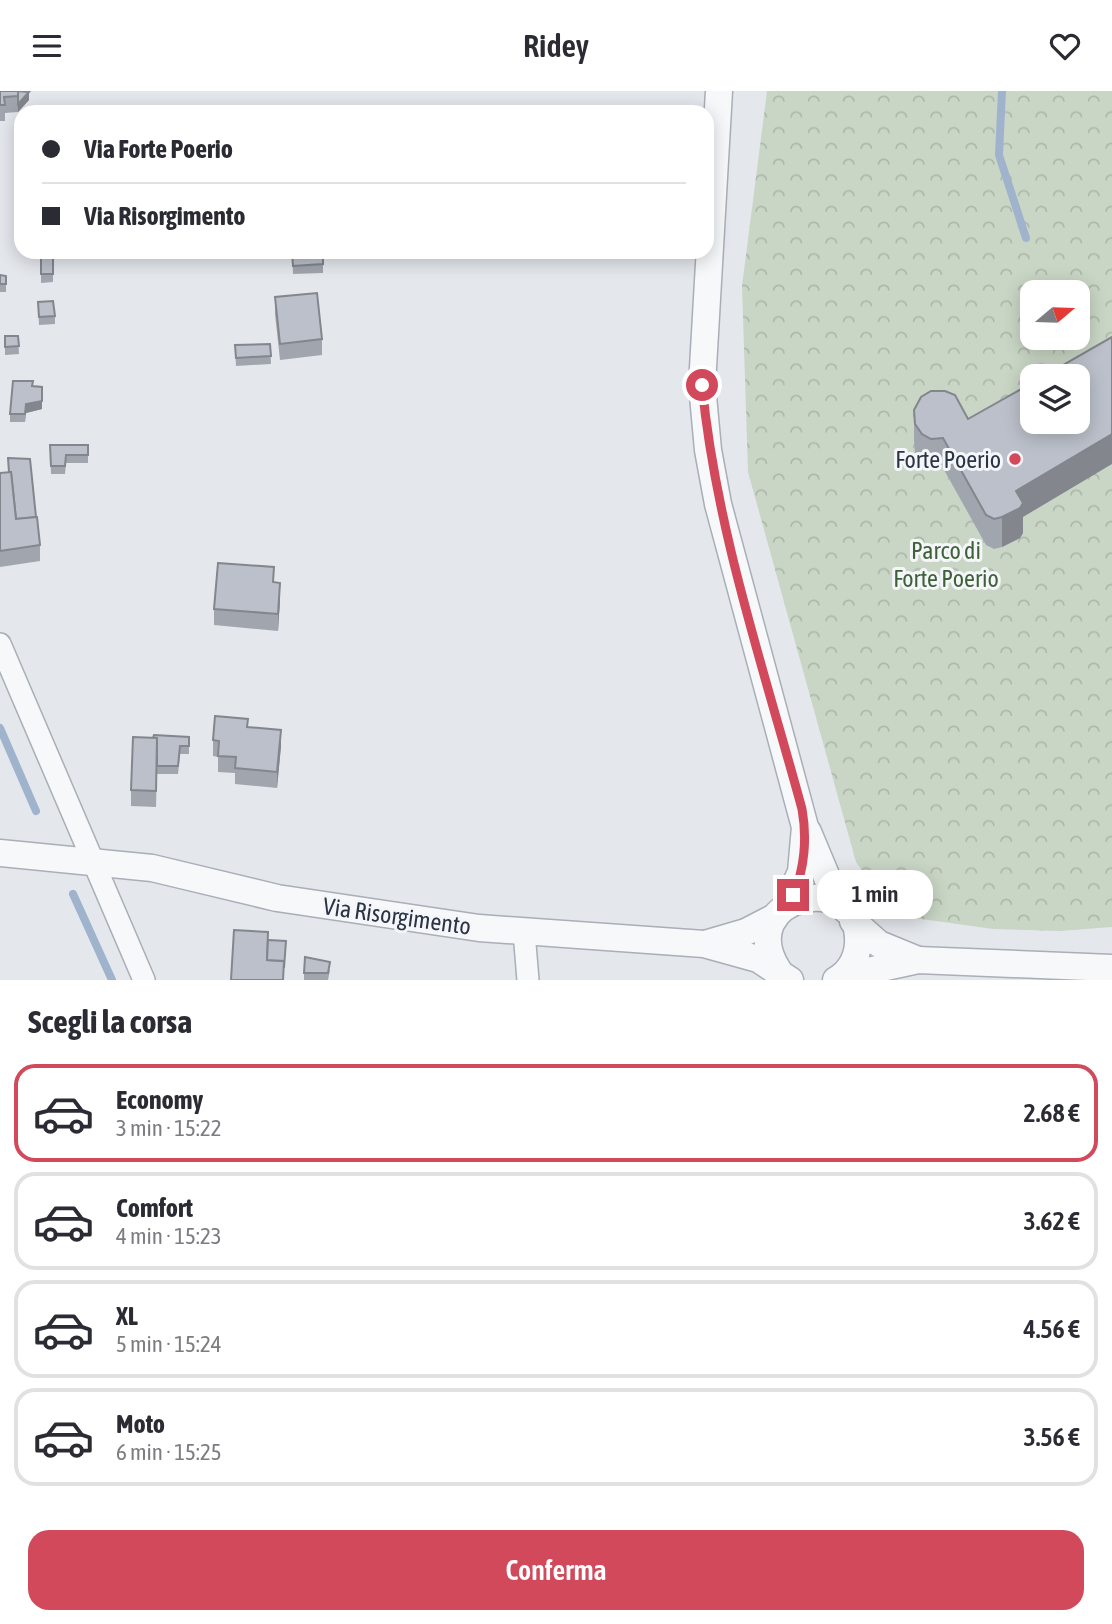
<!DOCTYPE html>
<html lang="it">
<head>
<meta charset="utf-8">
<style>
	body { margin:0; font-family:"Asap Condensed",sans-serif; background:#f7f7f7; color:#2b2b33; height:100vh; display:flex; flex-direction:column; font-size:26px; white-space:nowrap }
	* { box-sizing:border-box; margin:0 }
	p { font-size:23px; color:#7c7c81 }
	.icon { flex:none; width:38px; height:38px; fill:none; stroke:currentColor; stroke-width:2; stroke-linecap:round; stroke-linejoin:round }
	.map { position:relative; height:889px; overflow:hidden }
	.panel { display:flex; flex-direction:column; background:#fff; flex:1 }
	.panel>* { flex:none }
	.top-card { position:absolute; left:14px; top:14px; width:700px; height:154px; border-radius:21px; box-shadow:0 4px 18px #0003; display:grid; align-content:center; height:154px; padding:0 28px; background:#fff }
	.needle { width:46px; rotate:71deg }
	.tools { position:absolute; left:1020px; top:189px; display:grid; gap:14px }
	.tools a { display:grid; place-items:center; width:70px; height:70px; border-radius:14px; background:#fff; box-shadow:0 4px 18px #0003; font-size:35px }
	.end { position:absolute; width:32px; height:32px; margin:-16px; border:9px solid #d1495b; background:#fff; box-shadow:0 0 0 4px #fff }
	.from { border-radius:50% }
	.bubble { position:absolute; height:49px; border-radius:21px; background:#fff; box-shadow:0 4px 18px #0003; font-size:23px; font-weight:600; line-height:49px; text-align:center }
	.top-card b { display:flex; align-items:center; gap:24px; height:66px; font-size:26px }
	.top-card b+b { border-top:2px solid #e1e1e2 }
	.top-card i { width:18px; height:18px; background:#2b2b33 }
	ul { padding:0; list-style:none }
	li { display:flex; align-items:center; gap:21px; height:98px; margin:0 14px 10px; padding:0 14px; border:4px solid #e1e1e2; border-radius:21px }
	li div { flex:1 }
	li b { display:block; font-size:26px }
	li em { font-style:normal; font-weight:600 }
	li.current { border-color:#d1495b }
	li>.icon { width:63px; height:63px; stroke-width:1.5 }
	h2 { padding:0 28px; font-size:32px; line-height:84px }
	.primary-button { display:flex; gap:14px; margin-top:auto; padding:14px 28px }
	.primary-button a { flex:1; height:80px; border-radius:21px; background:#d1495b; color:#fff; font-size:28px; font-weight:600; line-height:80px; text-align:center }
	header { display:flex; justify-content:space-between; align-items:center; height:91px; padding:0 28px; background:#fff; font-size:32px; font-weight:600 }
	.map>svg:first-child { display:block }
	.forest { fill:url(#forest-crowns); fill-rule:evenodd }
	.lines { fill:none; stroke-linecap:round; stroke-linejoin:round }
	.stream { stroke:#9fb4cc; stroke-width:8 }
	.minor-casing { stroke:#a9aeb7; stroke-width:24 }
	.tertiary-casing { stroke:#a9aeb7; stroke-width:29 }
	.minor { stroke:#f7f8fa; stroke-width:21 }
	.tertiary { stroke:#f7f8fa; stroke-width:26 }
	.wall { fill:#a1a5ae }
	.shaded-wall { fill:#83868d }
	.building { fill:#bbc0ca; stroke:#83868d; stroke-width:2 }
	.route { stroke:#d1495b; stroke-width:9 }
	.poi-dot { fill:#d1495b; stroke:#f4f6f9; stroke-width:2.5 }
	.labels { text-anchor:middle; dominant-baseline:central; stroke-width:6; stroke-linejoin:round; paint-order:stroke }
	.poi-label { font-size:24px; fill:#2b3445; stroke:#f4f6f9; text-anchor:end }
	.park-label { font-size:24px; fill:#3f6138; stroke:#f4f6f9 }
	.street-label { font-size:24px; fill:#2b3445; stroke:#f4f6f9 }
</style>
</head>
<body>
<header><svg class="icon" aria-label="menu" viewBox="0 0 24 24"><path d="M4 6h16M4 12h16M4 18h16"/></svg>Ridey<svg class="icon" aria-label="heart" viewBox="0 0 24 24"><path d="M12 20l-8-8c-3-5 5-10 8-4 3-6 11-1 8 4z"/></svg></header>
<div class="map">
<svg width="1112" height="889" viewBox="0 0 1112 889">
	<defs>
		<pattern id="forest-crowns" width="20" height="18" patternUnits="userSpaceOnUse" patternTransform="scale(1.75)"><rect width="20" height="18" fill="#c9d6c5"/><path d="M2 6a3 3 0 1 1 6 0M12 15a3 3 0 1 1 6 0" fill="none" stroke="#adb8ab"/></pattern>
	</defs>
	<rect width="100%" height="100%" fill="#e4e7ec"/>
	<!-- forest -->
	<path class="forest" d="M 767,0 L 1112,0 L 1112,836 L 1060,840 L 993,838 L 907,826 L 887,816 L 856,771 L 748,381 L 742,195 ZM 1032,201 L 1078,201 L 1078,247 L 1032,247 ZM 1032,285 L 1078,285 L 1078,331 L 1032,331 Z"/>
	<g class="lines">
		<!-- stream -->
		<g class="stream">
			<path d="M 1002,0 L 999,64 L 1026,147"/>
			<path d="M 0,637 L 36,720"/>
			<path d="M 73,803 L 112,889"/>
		</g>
		<defs>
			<g id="minor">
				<path d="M 0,553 L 144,889"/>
				<path d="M 524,841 L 528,889"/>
			</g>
			<g id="tertiary">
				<path d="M 719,0 L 702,294 L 708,359 L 718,413 L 805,736 L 801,781 L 786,814"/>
				<path d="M 808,741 L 831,796 L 846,819"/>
				<path d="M 0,762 L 152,777 L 277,807 L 479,837 L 704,853 L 758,868 L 790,889"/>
				<path d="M 853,830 L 879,853 L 918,869"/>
				<path d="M 705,853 L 746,841 L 775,826"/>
				<path d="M 778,879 C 731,804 862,775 858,853 C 857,868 849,882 836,889"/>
				<path d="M 841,886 L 918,869 L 1112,877"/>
			</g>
		</defs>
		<!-- minor casing -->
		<use href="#minor" class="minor-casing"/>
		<!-- tertiary casing -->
		<use href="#tertiary" class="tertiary-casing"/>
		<!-- minor -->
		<use href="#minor" class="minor"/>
		<!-- tertiary -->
		<use href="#tertiary" class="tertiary"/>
	</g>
	<!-- wall -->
	<g class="wall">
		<path d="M 0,0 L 26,0 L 29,9 L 18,21 L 5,22 L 5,30 L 0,30 Z"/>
		<path d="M 292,161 L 323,161 L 323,182 L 293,183 Z"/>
		<path d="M 41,164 L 53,164 L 53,191 L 41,192 Z"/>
		<path d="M 0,184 L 6,185 L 6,201 L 0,201 Z"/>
		<path d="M 275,206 L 322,248 L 322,264 L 280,269 L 275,223 Z"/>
		<path d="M 38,211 L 55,225 L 55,233 L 39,234 Z"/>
		<path d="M 5,245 L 18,245 L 19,263 L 5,264 Z"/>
		<path d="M 270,253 L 271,273 L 236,275 L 235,254 Z"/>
		<path d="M 32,295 L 42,296 L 42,318 L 26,322 L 25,331 L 10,331 L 10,323 Z"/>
		<path d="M 914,319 L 1023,426 L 1023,442 L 1020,447 L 1002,456 L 994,458 L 986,454 L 943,377 L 931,378 L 922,373 L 915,363 L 914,349 Z"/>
		<path d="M 50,354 L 88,354 L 88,372 L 66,372 L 65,383 L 51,383 Z"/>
		<path d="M 8,367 L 36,426 L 40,454 L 40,470 L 0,476 L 0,382 L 8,381 Z"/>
		<path d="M 274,491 L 280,508 L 278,540 L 214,534 L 214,518 Z"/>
		<path d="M 248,636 L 281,655 L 277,697 L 235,693 L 235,682 L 218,681 L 218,666 L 213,665 L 213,649 Z"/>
		<path d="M 189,646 L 189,663 L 180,663 L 178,683 L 157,683 L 157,675 L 156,716 L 131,715 L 131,699 L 153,647 Z"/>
		<path d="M 330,879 L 328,889 L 302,889 L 304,889 L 304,882 Z"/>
	</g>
	<!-- shaded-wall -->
	<g class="shaded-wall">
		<path d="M 29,1 L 29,9 L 18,21 L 18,13 Z"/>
		<path d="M 42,310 L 42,318 L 26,322 L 25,331 L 26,313 Z"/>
		<path d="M 1112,343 L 1112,373 L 1023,426 L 1023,442 L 1020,447 L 1002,456 L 1002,426 L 1016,400 Z"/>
		<path d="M 280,492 L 280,508 L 278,540 L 278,523 Z"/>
		<path d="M 281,639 L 281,655 L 277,697 L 277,681 Z"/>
	</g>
	<!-- building -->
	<g class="building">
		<path d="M 0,0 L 18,0 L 18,5 L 4,6 L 5,14 L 0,14 Z"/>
		<path d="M 18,0 L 29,1 L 18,13 Z"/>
		<path d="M 292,161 L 323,161 L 323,173 L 293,175 Z"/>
		<rect x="41" y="164" width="12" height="19"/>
		<path d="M 0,184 L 6,185 L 6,193 L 0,193 Z"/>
		<path d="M 317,202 L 322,248 L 280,253 L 275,206 Z"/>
		<path d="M 53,210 L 55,225 L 39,226 L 38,211 Z"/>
		<path d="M 5,245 L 18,245 L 19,255 L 5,256 Z"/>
		<path d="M 1112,246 L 1112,343 L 1016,400 L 1023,412 L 1020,417 L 1002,426 L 994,428 L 986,424 L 943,347 L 931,348 L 922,343 L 915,333 L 914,319 L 921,306 L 931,300 L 945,300 L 955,304 L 968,328 L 1032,292 L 1032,331 L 1078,331 L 1078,285 L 1044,285 Z"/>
		<path d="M 270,253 L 271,265 L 236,267 L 235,254 Z"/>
		<path d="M 13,290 L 33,290 L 32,295 L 42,296 L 42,310 L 26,313 L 25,323 L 10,323 Z"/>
		<path d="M 50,354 L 88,354 L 88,364 L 66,364 L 65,375 L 51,375 Z"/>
		<path d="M 8,367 L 30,368 L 36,426 L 16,428 L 11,381 L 9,381 Z"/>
		<path d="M 11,381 L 16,428 L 37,426 L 40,454 L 0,460 L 0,382 Z"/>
		<path d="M 218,472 L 274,476 L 273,491 L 280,492 L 278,523 L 214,518 Z"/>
		<path d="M 215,625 L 248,628 L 247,636 L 281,639 L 277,681 L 235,677 L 236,666 L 218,665 L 219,650 L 213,649 Z"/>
		<path d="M 154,644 L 189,646 L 189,655 L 180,655 L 178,675 L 157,675 L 157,647 L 153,647 Z"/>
		<path d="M 133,646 L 157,647 L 156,700 L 131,699 Z"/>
		<path d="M 234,839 L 268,841 L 267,869 L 284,870 L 283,889 L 231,889 Z"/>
		<path d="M 268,849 L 286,850 L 284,877 L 284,870 L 267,869 Z"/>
		<path d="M 305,866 L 330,871 L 328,882 L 304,882 Z"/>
	</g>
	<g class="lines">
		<!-- route -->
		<path class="route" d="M 702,294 C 716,439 764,578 802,718 C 807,746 805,778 793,804"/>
	</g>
	<!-- markers -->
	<circle class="poi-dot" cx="1015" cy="368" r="7"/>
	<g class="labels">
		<!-- poi labels -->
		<g class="poi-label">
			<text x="1001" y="368">Forte Poerio</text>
		</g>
		<!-- park labels -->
		<g class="park-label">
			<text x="946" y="459">Parco di<tspan x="946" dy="28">Forte Poerio</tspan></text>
		</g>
		<!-- street labels -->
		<g class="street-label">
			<text transform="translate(397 825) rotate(8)">Via Risorgimento</text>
		</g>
	</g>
</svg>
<div class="tools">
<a><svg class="needle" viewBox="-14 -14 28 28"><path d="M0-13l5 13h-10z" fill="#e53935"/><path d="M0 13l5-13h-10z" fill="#7c7c81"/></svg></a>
<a><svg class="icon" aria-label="layers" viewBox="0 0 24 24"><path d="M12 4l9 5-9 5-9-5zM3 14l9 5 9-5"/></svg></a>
</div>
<i class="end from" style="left:702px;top:294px"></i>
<i class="end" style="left:793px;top:804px"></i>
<div class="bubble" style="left:817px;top:779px;width:116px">1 min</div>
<div class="top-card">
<b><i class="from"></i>Via Forte Poerio</b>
<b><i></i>Via Risorgimento</b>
</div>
</div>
<section class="panel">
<h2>Scegli la corsa</h2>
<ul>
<li class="current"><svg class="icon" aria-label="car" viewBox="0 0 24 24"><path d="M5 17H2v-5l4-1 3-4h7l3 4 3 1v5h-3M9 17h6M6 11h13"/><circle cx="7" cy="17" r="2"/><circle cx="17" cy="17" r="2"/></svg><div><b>Economy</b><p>3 min · 15:22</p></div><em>2.68 €</em></li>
<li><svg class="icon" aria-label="car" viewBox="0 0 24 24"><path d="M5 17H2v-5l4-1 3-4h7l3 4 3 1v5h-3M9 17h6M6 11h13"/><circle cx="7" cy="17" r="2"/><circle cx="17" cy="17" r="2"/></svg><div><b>Comfort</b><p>4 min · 15:23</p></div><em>3.62 €</em></li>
<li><svg class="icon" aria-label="car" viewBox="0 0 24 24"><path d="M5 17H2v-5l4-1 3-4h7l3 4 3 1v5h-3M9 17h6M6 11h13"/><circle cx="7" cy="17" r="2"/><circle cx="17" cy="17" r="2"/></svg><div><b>XL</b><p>5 min · 15:24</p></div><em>4.56 €</em></li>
<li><svg class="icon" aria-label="car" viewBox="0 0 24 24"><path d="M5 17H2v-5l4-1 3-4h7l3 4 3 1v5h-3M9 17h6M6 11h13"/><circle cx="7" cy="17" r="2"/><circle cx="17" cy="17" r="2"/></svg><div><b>Moto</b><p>6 min · 15:25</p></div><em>3.56 €</em></li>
</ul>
<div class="primary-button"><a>Conferma</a></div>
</section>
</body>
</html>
